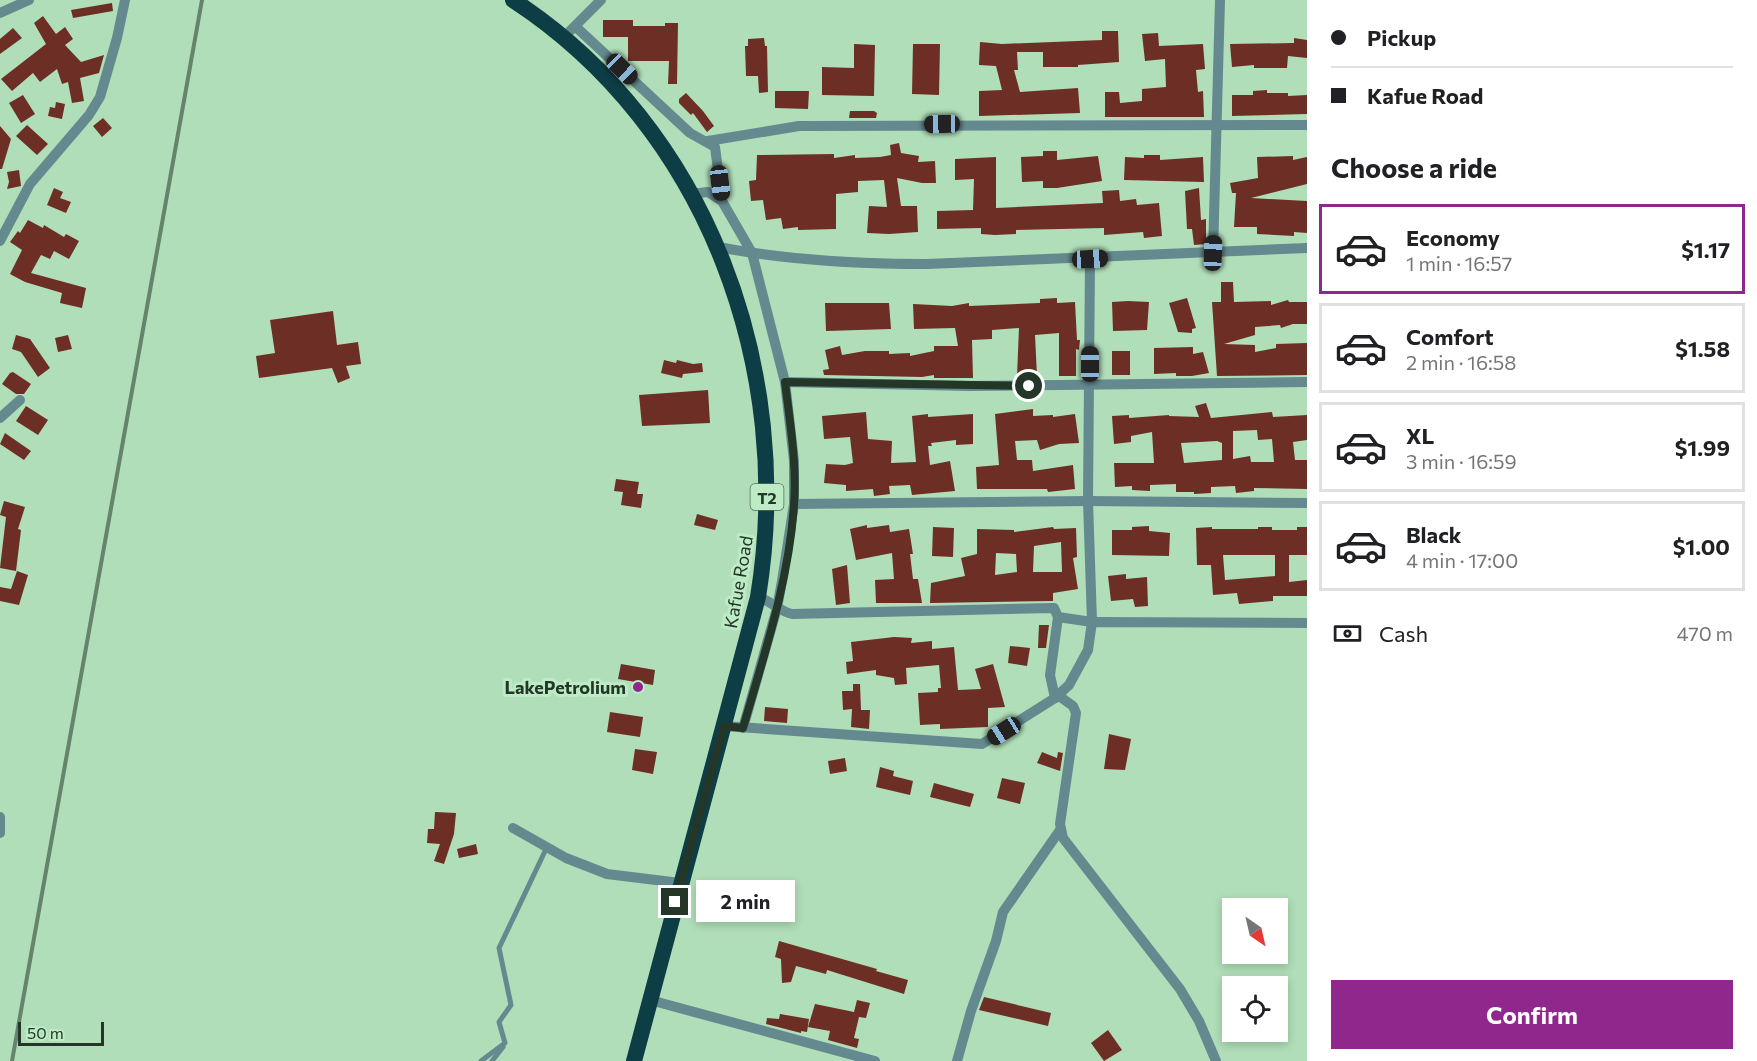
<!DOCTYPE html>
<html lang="en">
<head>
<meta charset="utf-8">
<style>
	body { margin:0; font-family:Commissioner,sans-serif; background:#f6f6f6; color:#202124; height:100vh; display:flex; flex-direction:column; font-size:22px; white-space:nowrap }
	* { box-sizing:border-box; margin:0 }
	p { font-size:20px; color:#757577 }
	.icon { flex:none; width:33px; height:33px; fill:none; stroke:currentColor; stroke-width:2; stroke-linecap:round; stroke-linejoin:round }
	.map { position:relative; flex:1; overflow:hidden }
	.drawer { display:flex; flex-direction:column; background:#fff; width:450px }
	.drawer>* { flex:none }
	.hud { display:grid; align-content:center; height:132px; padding:0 24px; background:#fff }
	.needle { width:39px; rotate:146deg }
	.fabs { position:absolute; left:1222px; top:898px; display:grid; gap:12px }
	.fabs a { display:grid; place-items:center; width:66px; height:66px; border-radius:0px; background:#fff; box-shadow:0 3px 9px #0003; font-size:30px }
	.scale { position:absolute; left:18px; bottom:15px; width:86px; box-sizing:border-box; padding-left:6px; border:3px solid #243628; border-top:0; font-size:16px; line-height:21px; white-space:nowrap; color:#243628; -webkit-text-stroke:4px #bdebc5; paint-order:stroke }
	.end { position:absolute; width:27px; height:27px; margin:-14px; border:8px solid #243628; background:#fff; box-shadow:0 0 0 3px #fff }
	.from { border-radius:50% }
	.bubble { position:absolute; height:42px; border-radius:0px; background:#fff; box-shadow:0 3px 9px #0003; font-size:20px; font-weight:700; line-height:42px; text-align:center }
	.car { position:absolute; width:18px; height:36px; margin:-18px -9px; border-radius:8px; box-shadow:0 0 4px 2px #0007; background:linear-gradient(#222 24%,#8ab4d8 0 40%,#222 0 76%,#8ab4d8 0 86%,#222 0) }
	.hud b { display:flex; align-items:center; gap:21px; height:57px; font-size:22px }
	.hud b+b { border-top:2px solid #e0e0e0 }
	.hud i { width:15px; height:15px; background:#202124 }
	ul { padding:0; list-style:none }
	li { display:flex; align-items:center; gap:18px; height:90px; margin:0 12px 9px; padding:0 12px; border:3px solid #e0e0e0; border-radius:0px }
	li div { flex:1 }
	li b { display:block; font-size:22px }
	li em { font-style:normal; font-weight:700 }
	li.selected { border-color:#90278c }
	li>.icon { width:54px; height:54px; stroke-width:1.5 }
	h2 { padding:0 24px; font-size:27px; line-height:72px }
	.pay { display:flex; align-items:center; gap:15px; height:66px; padding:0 24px; font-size:22px }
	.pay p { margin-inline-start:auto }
	.button { display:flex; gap:12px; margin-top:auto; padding:12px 24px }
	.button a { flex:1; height:69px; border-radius:0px; background:#90278c; color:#fff; font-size:24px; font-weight:700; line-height:69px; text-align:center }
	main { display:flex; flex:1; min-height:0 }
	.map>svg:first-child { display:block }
	.building { fill:#6d2e25; fill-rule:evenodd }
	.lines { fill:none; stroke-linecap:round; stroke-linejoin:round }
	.service { stroke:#64898f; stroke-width:5 }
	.minor { stroke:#64898f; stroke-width:10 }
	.trunk { stroke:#0d3e45; stroke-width:16 }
	.rail { stroke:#65846b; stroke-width:4 }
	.route { stroke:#243628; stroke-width:8 }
	.poi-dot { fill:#90278c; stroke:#bdebc5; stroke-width:2 }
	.labels { text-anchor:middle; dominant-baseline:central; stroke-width:6; stroke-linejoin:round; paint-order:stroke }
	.shield { fill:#bdebc5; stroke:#526c57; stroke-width:1.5 }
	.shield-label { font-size:16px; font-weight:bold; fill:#243628 }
	.street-label { font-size:18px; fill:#243628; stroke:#bdebc5 }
	.poi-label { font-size:18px; font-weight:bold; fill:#243628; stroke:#bdebc5; text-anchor:end }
</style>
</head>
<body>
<main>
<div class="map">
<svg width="1307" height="1061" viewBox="0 0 1307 1061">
	<rect width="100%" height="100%" fill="#b0deb8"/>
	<!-- building -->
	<g class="building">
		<path d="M 112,3 L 113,11 L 73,18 L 71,10 Z"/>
		<path d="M 43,16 L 56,34 L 65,27 L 73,39 L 65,45 L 81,62 L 104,55 L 99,73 L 80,78 L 84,101 L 72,103 L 68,82 L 62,84 L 57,69 L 40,82 L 33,73 L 12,91 L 1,79 L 46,44 L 34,23 Z"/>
		<path d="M 603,20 L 633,20 L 633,26 L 665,26 L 665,23 L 678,23 L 677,84 L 668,84 L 669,61 L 628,61 L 628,37 L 603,37 Z"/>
		<path d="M 13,28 L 22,38 L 0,54 L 0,39 Z"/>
		<path d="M 1102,31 L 1118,31 L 1119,62 L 1078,65 L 1078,67 L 1043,67 L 1043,52 L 1017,52 L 1018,70 L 1014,70 L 1020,92 L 1078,88 L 1080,113 L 979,116 L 979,91 L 1002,90 L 996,66 L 979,65 L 980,42 L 1002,44 L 1102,40 Z"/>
		<path d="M 1158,33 L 1159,46 L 1203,44 L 1205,69 L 1196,70 L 1198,92 L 1203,91 L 1204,117 L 1105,117 L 1105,92 L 1119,92 L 1120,103 L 1142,101 L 1142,89 L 1166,87 L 1165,59 L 1145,61 L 1142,34 Z"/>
		<path d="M 764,38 L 765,46 L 767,46 L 768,92 L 759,93 L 758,76 L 746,76 L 745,46 L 748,46 L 748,39 Z"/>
		<path d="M 1294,38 L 1307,40 L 1307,58 L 1288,56 L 1287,68 L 1254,68 L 1254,65 L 1232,67 L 1230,44 L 1294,43 Z"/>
		<path d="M 854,44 L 875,45 L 874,96 L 822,95 L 822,67 L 854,68 Z"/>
		<path d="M 913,44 L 940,44 L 939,95 L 912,94 Z"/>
		<path d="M 1267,90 L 1267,93 L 1288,93 L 1288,96 L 1307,95 L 1307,114 L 1232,116 L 1232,95 L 1253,95 L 1253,91 Z"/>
		<path d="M 775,91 L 809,91 L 808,109 L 775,108 Z"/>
		<path d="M 686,93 L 703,111 L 714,126 L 707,132 L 693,113 L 691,115 L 679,103 L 679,99 Z"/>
		<path d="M 23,95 L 35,114 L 21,123 L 9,103 Z"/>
		<path d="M 56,102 L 65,104 L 62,119 L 48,116 L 50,107 L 55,108 Z"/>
		<path d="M 850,111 L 874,111 L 877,113 L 876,118 L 849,118 Z"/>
		<path d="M 103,118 L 112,128 L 102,137 L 93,126 Z"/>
		<path d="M 27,125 L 48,144 L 37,155 L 16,136 Z"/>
		<path d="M 0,126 L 11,139 L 2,169 L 0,169 Z"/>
		<path d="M 899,143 L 901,153 L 919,156 L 918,162 L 935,161 L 936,183 L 922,183 L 897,178 L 901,206 L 917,206 L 918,232 L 889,234 L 867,233 L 869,206 L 887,207 L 884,180 L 858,181 L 858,192 L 836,194 L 836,229 L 798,230 L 798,227 L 783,229 L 781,218 L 766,220 L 763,200 L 751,201 L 749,181 L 756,180 L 757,155 L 834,154 L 834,158 L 855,155 L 855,158 L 880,157 L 891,155 L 890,145 Z"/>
		<path d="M 1043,151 L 1057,151 L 1057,160 L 1098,156 L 1102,181 L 1057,188 L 1043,188 L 1043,181 L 1022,182 L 1021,157 L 1043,156 Z"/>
		<path d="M 1144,155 L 1160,155 L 1160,160 L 1203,157 L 1204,182 L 1124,180 L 1125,157 L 1144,158 Z"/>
		<path d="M 1293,156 L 1293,160 L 1307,157 L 1307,184 L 1251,198 L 1307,201 L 1307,233 L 1294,232 L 1294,236 L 1257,234 L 1257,227 L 1234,227 L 1236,193 L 1232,193 L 1230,183 L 1258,178 L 1257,157 Z"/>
		<path d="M 996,157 L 996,208 L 1103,203 L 1102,191 L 1119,190 L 1120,201 L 1136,199 L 1137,205 L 1159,203 L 1162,236 L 1144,238 L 1143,232 L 1104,235 L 1104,228 L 1016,230 L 1016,234 L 995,235 L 981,234 L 981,228 L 937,229 L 937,211 L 973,210 L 974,179 L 955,180 L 955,159 Z"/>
		<path d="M 19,170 L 21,186 L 7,189 L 9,182 L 7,172 Z"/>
		<path d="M 54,188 L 63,192 L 60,198 L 71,202 L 66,213 L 47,205 Z"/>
		<path d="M 1199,188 L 1201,220 L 1206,219 L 1206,244 L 1194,245 L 1192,229 L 1187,229 L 1185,191 Z"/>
		<path d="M 28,220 L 43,228 L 44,225 L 64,237 L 66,234 L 79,241 L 69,259 L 54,251 L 50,259 L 41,255 L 31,273 L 86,288 L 82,308 L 60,303 L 62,293 L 25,282 L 10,274 L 22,250 L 10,242 L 18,231 L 20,233 Z"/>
		<path d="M 1221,282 L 1233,282 L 1234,302 L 1271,301 L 1271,305 L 1288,300 L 1289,302 L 1307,302 L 1307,324 L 1293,324 L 1281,328 L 1280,325 L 1255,327 L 1255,335 L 1224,344 L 1255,345 L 1255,352 L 1276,348 L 1276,344 L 1307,343 L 1307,375 L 1217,376 L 1212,302 L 1221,302 Z"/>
		<path d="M 1057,298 L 1057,303 L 1075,302 L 1077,340 L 1080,340 L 1079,350 L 1076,349 L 1076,376 L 1059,376 L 1059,333 L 1035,335 L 1037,376 L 1017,376 L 1019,328 L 992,330 L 992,339 L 972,340 L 973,378 L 934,378 L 934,375 L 922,377 L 824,375 L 823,370 L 829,369 L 825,350 L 840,346 L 842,355 L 865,351 L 889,351 L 889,354 L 910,353 L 910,356 L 934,351 L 934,346 L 958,346 L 955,328 L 914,329 L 913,304 L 952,306 L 969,303 L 969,306 L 1040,303 L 1040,299 Z"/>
		<path d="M 1187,298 L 1196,328 L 1192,329 L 1192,333 L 1178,332 L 1169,303 Z"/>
		<path d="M 1128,301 L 1149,302 L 1147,330 L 1113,331 L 1112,302 Z"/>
		<path d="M 825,303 L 889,303 L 891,329 L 826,331 Z"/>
		<path d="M 333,311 L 337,345 L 358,342 L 361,364 L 346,366 L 350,378 L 338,383 L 332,368 L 259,378 L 256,356 L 275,353 L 270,320 Z"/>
		<path d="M 16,335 L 30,339 L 50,368 L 38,377 L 21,352 L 12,349 Z"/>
		<path d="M 68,335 L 72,349 L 58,352 L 55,338 Z"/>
		<path d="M 1193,347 L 1193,354 L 1203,352 L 1209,373 L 1192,376 L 1176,376 L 1176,373 L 1154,374 L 1154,348 Z"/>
		<rect x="1112" y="351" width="18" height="24"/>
		<path d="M 664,360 L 676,363 L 677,360 L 693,364 L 702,363 L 703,372 L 683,374 L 682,378 L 661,373 Z"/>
		<path d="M 13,372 L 31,384 L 24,394 L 16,394 L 2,384 L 10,373 Z"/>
		<path d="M 708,390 L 710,423 L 642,426 L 639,395 Z"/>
		<path d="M 1206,403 L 1211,418 L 1272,412 L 1273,417 L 1307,415 L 1307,440 L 1293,442 L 1295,460 L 1307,460 L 1307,489 L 1254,488 L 1254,491 L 1236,493 L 1235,486 L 1211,487 L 1211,493 L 1194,494 L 1194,492 L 1176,492 L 1176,484 L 1150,485 L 1150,491 L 1132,490 L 1132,486 L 1115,487 L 1114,463 L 1154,463 L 1152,432 L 1131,436 L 1131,442 L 1114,444 L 1112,416 L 1129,415 L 1129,418 L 1169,415 L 1169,416 L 1199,417 L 1195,406 ZM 1257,430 L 1258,440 L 1272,439 L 1274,462 L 1251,462 L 1250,456 L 1233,459 L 1233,431 ZM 1217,441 L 1222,443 L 1222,460 L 1184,463 L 1181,443 Z"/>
		<path d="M 26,406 L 48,420 L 38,435 L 16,421 Z"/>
		<path d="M 1033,409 L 1033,416 L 1053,415 L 1053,417 L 1075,414 L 1079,443 L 1059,444 L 1040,450 L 1037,440 L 1015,441 L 1017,460 L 1032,460 L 1033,471 L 1073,465 L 1075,489 L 1048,492 L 1047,489 L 977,489 L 976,467 L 999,465 L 995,414 Z"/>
		<path d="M 866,412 L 868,439 L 892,441 L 891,463 L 916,462 L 912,416 L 928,414 L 928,417 L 973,414 L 973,444 L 956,445 L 956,440 L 931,443 L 932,446 L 928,446 L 930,465 L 950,461 L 955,491 L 912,495 L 910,485 L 889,486 L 890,494 L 874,496 L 873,489 L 846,491 L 846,485 L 824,483 L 826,464 L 845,465 L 853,463 L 850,437 L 824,439 L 822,416 Z"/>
		<path d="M 5,433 L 31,451 L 24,460 L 0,444 Z"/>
		<path d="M 616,479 L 639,482 L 637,494 L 643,494 L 641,508 L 621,505 L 623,492 L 614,491 Z"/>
		<path d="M 4,501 L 25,507 L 18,529 L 21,530 L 16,571 L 0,568 L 6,517 L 0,515 Z"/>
		<path d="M 697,514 L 718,520 L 715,530 L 694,525 Z"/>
		<path d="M 867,525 L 867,528 L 889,525 L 890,532 L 909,529 L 913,554 L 910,554 L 913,579 L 918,579 L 922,603 L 876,603 L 875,580 L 894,579 L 892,553 L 856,560 L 850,529 Z"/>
		<path d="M 1149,526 L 1149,531 L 1170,533 L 1169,556 L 1112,555 L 1112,530 L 1132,530 L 1132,527 Z"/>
		<path d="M 933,527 L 954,528 L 953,557 L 932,556 Z"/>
		<path d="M 1053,527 L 1054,529 L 1076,528 L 1077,557 L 1073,558 L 1078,589 L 1053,593 L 1053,601 L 930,603 L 931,583 L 965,576 L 961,558 L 977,554 L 977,529 L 1014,530 L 1014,532 ZM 1061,542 L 1062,572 L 1033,572 L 1034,546 ZM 996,553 L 1016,554 L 1017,572 L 995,575 Z"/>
		<path d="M 1212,527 L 1212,529 L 1258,529 L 1258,527 L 1272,527 L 1272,530 L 1297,530 L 1297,527 L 1307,527 L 1307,555 L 1289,555 L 1289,582 L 1307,580 L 1307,596 L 1273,596 L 1273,601 L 1239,604 L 1237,593 L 1213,595 L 1211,565 L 1197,565 L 1196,528 ZM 1223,555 L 1275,555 L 1275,576 L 1225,580 Z"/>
		<path d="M 847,565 L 850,603 L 836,605 L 832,569 Z"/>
		<path d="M 17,571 L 28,575 L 19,605 L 0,601 L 0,587 L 11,589 Z"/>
		<path d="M 1126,574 L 1126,579 L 1147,577 L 1148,606 L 1135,607 L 1133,599 L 1111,601 L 1108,576 Z"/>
		<path d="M 1039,625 L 1049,625 L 1046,648 L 1038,648 Z"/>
		<path d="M 894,637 L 912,638 L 911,643 L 932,641 L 932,649 L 954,647 L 958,690 L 981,689 L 975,669 L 993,664 L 1005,707 L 988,708 L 988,727 L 940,729 L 940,724 L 920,725 L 918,693 L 938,692 L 938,688 L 941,688 L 939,665 L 906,668 L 907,684 L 895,685 L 894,678 L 876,675 L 876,670 L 847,674 L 846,662 L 853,661 L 851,642 Z"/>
		<path d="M 1010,646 L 1030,648 L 1027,666 L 1008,663 Z"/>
		<path d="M 621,664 L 655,670 L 653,685 L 618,679 Z"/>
		<path d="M 853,684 L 860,684 L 861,710 L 870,710 L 869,729 L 851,727 L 852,709 L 843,710 L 842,691 L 853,691 Z"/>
		<path d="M 765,707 L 788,709 L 787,723 L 764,721 Z"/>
		<path d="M 610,712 L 643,717 L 640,737 L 607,732 Z"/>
		<path d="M 1109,734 L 1131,739 L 1125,770 L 1104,769 Z"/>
		<path d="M 635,749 L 657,752 L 653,774 L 632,770 Z"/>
		<path d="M 1042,752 L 1057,758 L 1058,752 L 1063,753 L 1060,771 L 1037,763 Z"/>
		<path d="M 845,758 L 847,771 L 830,774 L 828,761 Z"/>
		<path d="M 880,767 L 894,771 L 893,776 L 913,781 L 910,795 L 876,787 Z"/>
		<path d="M 1002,778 L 1025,783 L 1020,804 L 997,798 Z"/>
		<path d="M 934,783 L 974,794 L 970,807 L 930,797 Z"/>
		<path d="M 435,812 L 456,813 L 454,834 L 444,864 L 434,861 L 440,844 L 427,843 L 428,829 L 434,829 Z"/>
		<path d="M 476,844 L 478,854 L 459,858 L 457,849 Z"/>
		<path d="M 779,941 L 877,969 L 876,971 L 908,980 L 904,994 L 827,970 L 826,974 L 796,966 L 791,982 L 782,983 L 781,959 L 775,957 Z"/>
		<path d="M 984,997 L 1051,1013 L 1048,1026 L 979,1010 Z"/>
		<path d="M 857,1000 L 870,1003 L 866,1018 L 859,1017 L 854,1038 L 859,1039 L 857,1048 L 828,1040 L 830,1031 L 808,1027 L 815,1004 L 854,1012 Z"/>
		<path d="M 780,1014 L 809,1019 L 807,1032 L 801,1031 L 801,1033 L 766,1024 L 767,1018 L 779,1019 Z"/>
		<path d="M 1108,1030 L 1122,1050 L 1104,1061 L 1091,1043 Z"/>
	</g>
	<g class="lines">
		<!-- service -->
		<g class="service">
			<path d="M 481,1061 L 505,1043 L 499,1022 L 511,1005 L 499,948 L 547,847"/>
			<path d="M 492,1061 L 503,1047"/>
		</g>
		<!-- minor -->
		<g class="minor">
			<path d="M 0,13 L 29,0"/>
			<path d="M 576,27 L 690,133 L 715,147 L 722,201"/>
			<path d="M 563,38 L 601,0"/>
			<path d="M 708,141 L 799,126 L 1307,125"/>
			<path d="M 690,194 L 708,192 L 722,201 L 752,253 L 785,382 L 794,461 L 794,504 L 782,581 L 777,608 L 743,728"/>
			<path d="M 0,241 L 30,184 L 89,115 L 100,97 L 117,38 L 125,0"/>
			<path d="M 718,247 C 786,260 857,264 927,264 L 1307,248"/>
			<path d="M 1213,253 L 1220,0"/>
			<path d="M 785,382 L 969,386 L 1307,382"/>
			<path d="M 0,418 L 20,400"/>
			<path d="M 794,504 L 1088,501 L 1307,503"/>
			<path d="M 758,597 C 771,601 779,611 792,614 L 1054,608 L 1058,617 L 1050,675 L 1055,698"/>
			<path d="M 1058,617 L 1092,622 L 1088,501 L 1090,259"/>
			<path d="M 1059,696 L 1073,706 L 1076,713 L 1060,824 L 1063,838 L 1180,989 L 1199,1021 L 1216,1061"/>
			<path d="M 724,726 L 982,744 L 1055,698 L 1069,685 L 1088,650 L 1092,622 L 1307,623"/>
			<path d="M 0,817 L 0,833"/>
			<path d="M 513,828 L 566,858 L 607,874 L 680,883"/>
			<path d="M 650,1000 L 875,1061"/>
			<path d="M 957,1061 L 971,1011 L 996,941 L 1003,912 L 1060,830"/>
		</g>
		<!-- trunk -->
		<path class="trunk" d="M 513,0 C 709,128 795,371 758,597 L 634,1061"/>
		<!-- rail -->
		<path class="rail" d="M 12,1061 L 202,0"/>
	</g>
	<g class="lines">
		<!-- route -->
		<path class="route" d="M 675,902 L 724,726 L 743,728 C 764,655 789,581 794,505 C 797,464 790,423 785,382 L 1029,386"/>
	</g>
	<!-- markers -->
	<circle class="poi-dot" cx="638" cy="687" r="6"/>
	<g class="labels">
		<!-- shield labels -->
		<rect class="shield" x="750.5" y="484" width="33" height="26" rx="4.5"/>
		<g class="shield-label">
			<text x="767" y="497">T2</text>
		</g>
		<!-- street labels -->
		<g class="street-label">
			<text transform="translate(738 582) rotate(-80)">Kafue Road</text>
		</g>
		<!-- poi labels -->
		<g class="poi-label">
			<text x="626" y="687">LakePetrolium</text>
		</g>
	</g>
</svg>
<div class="fabs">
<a><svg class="needle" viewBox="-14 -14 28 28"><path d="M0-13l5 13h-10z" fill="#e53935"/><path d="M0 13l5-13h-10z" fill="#757577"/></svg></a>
<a><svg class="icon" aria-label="locate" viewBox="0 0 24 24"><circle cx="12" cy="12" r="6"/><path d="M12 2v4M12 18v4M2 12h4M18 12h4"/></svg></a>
</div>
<div class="scale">50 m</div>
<i class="end from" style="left:1029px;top:386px"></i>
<i class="end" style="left:675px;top:902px"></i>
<div class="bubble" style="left:696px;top:880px;width:99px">2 min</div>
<i class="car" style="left:622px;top:69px;rotate:134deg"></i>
<i class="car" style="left:942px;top:124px;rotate:269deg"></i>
<i class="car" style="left:720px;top:183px;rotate:173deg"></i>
<i class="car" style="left:1213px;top:253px;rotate:2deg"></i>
<i class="car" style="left:1090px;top:259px;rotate:87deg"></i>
<i class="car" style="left:1090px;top:364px;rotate:0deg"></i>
<i class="car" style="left:1004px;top:731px;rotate:238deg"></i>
</div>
<section class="drawer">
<div class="hud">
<b><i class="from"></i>Pickup</b>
<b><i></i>Kafue Road</b>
</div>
<h2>Choose a ride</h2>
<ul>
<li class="selected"><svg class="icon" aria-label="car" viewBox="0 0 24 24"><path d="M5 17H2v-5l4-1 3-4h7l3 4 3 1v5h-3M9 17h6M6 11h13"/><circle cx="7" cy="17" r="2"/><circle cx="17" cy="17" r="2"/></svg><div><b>Economy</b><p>1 min · 16:57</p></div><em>$1.17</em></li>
<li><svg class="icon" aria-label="car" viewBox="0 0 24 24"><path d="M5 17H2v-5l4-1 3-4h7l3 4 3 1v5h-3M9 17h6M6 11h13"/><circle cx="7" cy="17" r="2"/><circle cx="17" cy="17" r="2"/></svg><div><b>Comfort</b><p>2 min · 16:58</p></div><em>$1.58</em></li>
<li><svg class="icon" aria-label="car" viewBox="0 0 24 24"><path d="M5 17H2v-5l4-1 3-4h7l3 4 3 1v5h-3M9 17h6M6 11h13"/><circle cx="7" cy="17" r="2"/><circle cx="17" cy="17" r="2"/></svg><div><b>XL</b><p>3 min · 16:59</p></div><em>$1.99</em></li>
<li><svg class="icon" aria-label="car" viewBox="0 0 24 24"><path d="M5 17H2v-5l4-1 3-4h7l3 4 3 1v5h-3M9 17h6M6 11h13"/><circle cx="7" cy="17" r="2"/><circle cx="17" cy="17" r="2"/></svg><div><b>Black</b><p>4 min · 17:00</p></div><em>$1.00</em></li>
</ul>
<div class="pay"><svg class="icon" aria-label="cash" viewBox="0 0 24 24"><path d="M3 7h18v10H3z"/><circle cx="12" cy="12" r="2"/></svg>Cash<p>470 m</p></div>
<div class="button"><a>Confirm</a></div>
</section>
</main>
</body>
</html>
